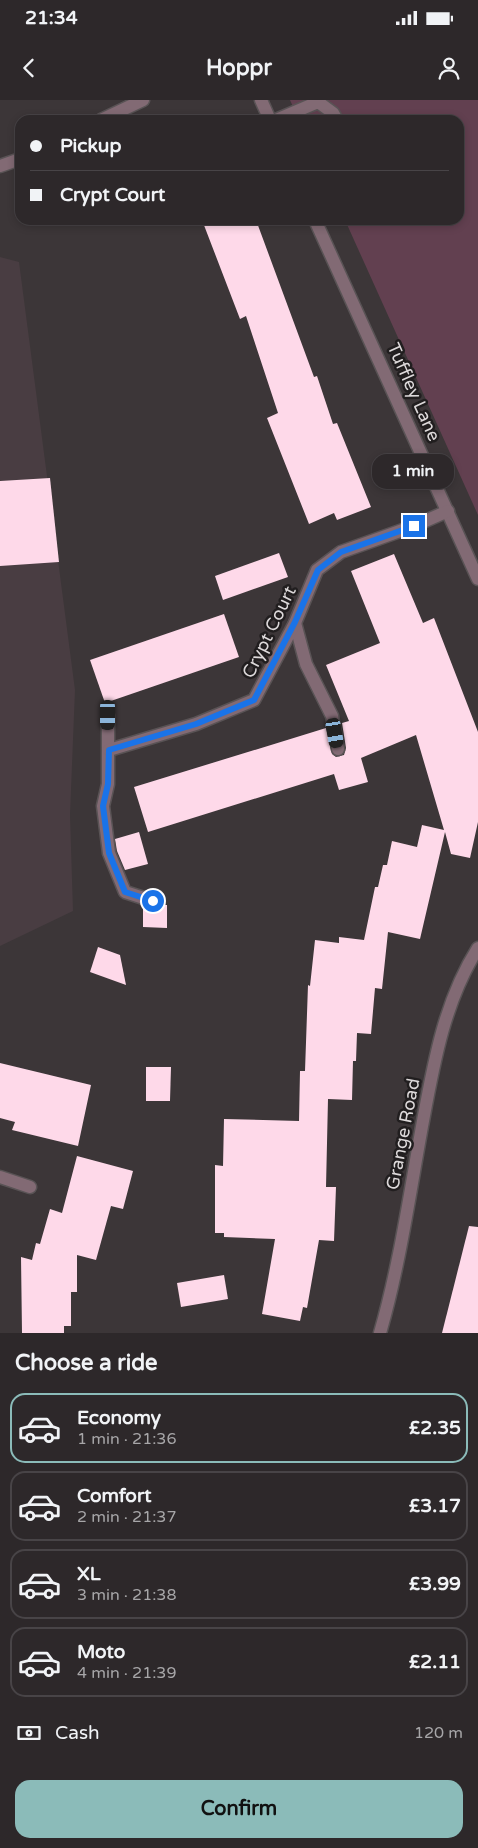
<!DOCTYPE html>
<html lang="en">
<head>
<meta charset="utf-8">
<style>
	body { margin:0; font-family:"Varela Round",sans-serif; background:#393436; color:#f1f3f6; height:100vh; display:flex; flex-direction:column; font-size:19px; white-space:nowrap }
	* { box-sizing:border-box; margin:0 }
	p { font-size:16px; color:#a7a6a8 }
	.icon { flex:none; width:28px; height:28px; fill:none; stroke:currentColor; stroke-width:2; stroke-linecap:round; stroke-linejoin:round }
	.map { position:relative; height:1233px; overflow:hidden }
	.side { display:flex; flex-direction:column; background:#2d282a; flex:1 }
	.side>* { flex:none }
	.top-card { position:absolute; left:15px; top:15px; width:449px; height:110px; border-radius:15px; box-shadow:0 2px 8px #0003,0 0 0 1px #484447; display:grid; align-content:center; height:110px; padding:0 15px; background:#2d282a }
	.end { position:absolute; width:22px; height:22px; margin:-11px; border:6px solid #1a73e8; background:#fff; box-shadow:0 0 0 2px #fff }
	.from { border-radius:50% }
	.bubble { position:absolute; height:35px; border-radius:15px; background:#2d282a; box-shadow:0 2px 8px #0003,0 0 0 1px #484447; font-size:16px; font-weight:700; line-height:35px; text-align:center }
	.car { position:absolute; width:15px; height:30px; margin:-15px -8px; border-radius:6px; box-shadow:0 0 4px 1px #0007; background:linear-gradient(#222 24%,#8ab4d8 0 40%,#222 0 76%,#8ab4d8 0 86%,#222 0) }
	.top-card b { display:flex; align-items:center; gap:18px; height:48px; font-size:19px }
	.top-card b+b { border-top:1px solid #484447 }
	.top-card i { width:12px; height:12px; background:#f1f3f6 }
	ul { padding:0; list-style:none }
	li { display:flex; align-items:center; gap:15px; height:70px; margin:0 10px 8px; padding:0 5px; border:2px solid #484447; border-radius:15px }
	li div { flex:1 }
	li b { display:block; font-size:19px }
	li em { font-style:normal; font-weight:700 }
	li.on { border-color:#8bbbb9 }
	li>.icon { width:45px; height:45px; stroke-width:1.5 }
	h2 { padding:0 15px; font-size:22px; line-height:60px }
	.pay { display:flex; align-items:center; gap:12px; height:55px; padding:0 15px; font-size:19px }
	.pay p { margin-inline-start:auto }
	.button { display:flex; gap:10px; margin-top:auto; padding:10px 15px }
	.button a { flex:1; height:58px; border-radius:15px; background:#8bbbb9; color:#111; font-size:20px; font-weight:700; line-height:58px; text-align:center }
	.status { display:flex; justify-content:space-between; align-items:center; height:35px; padding:0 25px; background:#2d282a; direction:ltr }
	.status svg { height:14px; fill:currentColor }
	header { display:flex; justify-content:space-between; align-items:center; height:65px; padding:0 15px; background:#2d282a; font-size:22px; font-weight:700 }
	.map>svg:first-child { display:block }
	.built { fill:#493d42 }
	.green { fill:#624050 }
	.building { fill:#fed9e9 }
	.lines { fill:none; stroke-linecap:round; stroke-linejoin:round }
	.minor-casing { stroke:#595355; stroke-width:15 }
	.minor { stroke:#826a74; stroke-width:12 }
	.route { stroke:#1a73e8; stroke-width:6 }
	.labels { text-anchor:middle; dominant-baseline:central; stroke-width:5; stroke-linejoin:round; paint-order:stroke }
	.street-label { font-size:18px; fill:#ddd9da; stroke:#211e1f }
</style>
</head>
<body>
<div class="status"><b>21:34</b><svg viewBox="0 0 49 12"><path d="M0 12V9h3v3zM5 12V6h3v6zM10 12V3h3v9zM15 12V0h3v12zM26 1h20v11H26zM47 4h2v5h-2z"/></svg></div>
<header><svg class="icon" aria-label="back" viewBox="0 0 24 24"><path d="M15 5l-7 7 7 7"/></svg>Hoppr<svg class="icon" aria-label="person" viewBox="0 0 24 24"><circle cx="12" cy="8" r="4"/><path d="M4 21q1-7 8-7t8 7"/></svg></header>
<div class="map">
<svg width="478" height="1233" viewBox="0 0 478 1233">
	<rect width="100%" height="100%" fill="#3c3638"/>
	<!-- built -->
	<path class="built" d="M 0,157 L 19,162 L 75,590 L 70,715 L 73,811 L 0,846 Z"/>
	<!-- green -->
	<path class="green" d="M 290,0 L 478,0 L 478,415 L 345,120 L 459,120 L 459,20 L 299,20 Z"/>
	<!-- building -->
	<g class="building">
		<path d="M 202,120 L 256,120 L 314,277 L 317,276 L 333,324 L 337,323 L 371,407 L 337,420 L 334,413 L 309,424 L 267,318 L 278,313 L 246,216 L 240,219 Z"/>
		<path d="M 50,378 L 59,462 L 0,466 L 0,381 Z"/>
		<path d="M 279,453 L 288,477 L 223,500 L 215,476 Z"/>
		<path d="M 394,454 L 423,523 L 434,518 L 478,632 L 478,722 L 470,758 L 451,754 L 445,732 L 420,839 L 388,832 L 382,889 L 375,888 L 371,934 L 357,933 L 356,961 L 353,961 L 352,1000 L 328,999 L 326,1087 L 336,1087 L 334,1141 L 319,1140 L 307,1208 L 303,1207 L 300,1221 L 262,1214 L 275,1139 L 224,1137 L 224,1133 L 215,1133 L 215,1065 L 223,1066 L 224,1019 L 299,1021 L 300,971 L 305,971 L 308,885 L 310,886 L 315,840 L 339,843 L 339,837 L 364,840 L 375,787 L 378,787 L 383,765 L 387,765 L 392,741 L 417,747 L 422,725 L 444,730 L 416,635 L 361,658 L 368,682 L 339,690 L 334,674 L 148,732 L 134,687 L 326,628 L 332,654 L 336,657 L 344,655 L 346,648 L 342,623 L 349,621 L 326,565 L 380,543 L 351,471 Z"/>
		<path d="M 224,514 L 239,557 L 105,603 L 90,560 Z"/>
		<path d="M 139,732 L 148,764 L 125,770 L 117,751 L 115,739 Z"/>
		<path d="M 160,805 L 167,805 L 167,828 L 143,827 L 143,806 L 154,809 Z"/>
		<path d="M 98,847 L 120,855 L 126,885 L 90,872 Z"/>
		<path d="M 0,963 L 91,985 L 78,1046 L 12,1030 L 15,1022 L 0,1018 Z"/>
		<path d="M 146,967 L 171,967 L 170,1001 L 146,1001 Z"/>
		<path d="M 77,1056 L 133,1071 L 123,1109 L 111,1106 L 96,1160 L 77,1155 L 77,1192 L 71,1192 L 71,1226 L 64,1226 L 64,1233 L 22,1233 L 21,1157 L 32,1160 L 36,1143 L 40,1144 L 50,1109 L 62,1113 Z"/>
		<path d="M 469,1126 L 478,1127 L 478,1233 L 442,1233 Z"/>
		<path d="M 224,1175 L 228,1199 L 181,1207 L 177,1183 Z"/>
	</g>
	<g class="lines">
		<defs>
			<g id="minor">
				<path d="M 261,0 L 270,20"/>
				<path d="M 101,20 L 143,0"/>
				<path d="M 276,20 L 318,2 L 333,13 L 337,20"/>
				<path d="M 0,66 L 20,59"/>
				<path d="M 315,120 L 478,479"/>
				<path d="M 295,523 L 306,564 L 332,616 L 338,649"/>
				<path d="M 108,615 L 108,684 L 103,706 L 109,753 L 125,792 L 153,801"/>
				<path d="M 109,650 L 196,624 L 254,600 L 295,523 L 317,470 L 341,452 L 414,426 L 448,411"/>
				<path d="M 0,1077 L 30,1087"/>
				<path d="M 380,1233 C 400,1164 410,1091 423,1021 C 434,961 445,900 478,848"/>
			</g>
		</defs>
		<!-- minor casing -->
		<use href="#minor" class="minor-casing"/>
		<!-- minor -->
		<use href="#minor" class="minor"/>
	</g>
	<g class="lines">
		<!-- route -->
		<path class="route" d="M 153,801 L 125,792 L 109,753 L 103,706 L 108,684 L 109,650 L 196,624 L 254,600 L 295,522 L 318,470 L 341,452 L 414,426"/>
	</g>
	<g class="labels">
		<!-- street labels -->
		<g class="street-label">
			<text transform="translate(414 292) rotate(66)">Tuffley Lane</text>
			<text transform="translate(269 532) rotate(-64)">Crypt Court</text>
			<text transform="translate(403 1034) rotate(-79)">Grange Road</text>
		</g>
	</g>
</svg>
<i class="end from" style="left:153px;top:801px"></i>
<i class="end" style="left:414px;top:426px"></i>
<div class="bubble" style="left:372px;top:354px;width:82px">1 min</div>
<i class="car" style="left:108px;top:615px;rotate:180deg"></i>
<i class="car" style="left:335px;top:633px;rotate:170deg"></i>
<div class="top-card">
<b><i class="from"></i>Pickup</b>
<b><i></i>Crypt Court</b>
</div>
</div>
<section class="side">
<h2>Choose a ride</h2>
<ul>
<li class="on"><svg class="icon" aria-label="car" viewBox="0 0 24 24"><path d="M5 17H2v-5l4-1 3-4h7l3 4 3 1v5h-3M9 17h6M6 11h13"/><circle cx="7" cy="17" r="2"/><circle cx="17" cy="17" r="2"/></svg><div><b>Economy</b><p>1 min · 21:36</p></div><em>£2.35</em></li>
<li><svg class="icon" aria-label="car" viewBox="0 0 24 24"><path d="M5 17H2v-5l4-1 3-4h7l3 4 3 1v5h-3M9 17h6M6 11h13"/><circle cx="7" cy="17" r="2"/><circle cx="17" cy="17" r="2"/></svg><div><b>Comfort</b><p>2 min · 21:37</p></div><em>£3.17</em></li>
<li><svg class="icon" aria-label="car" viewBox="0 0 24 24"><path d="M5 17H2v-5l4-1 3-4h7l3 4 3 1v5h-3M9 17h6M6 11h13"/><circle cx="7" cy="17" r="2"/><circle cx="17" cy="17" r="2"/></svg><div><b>XL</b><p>3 min · 21:38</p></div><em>£3.99</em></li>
<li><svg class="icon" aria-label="car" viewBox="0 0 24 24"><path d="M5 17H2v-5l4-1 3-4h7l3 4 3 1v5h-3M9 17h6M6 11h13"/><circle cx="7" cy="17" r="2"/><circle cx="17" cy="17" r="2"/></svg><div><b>Moto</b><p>4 min · 21:39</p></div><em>£2.11</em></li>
</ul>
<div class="pay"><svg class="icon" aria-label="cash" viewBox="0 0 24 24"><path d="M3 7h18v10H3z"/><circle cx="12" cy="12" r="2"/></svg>Cash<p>120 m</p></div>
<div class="button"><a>Confirm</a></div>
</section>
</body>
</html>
